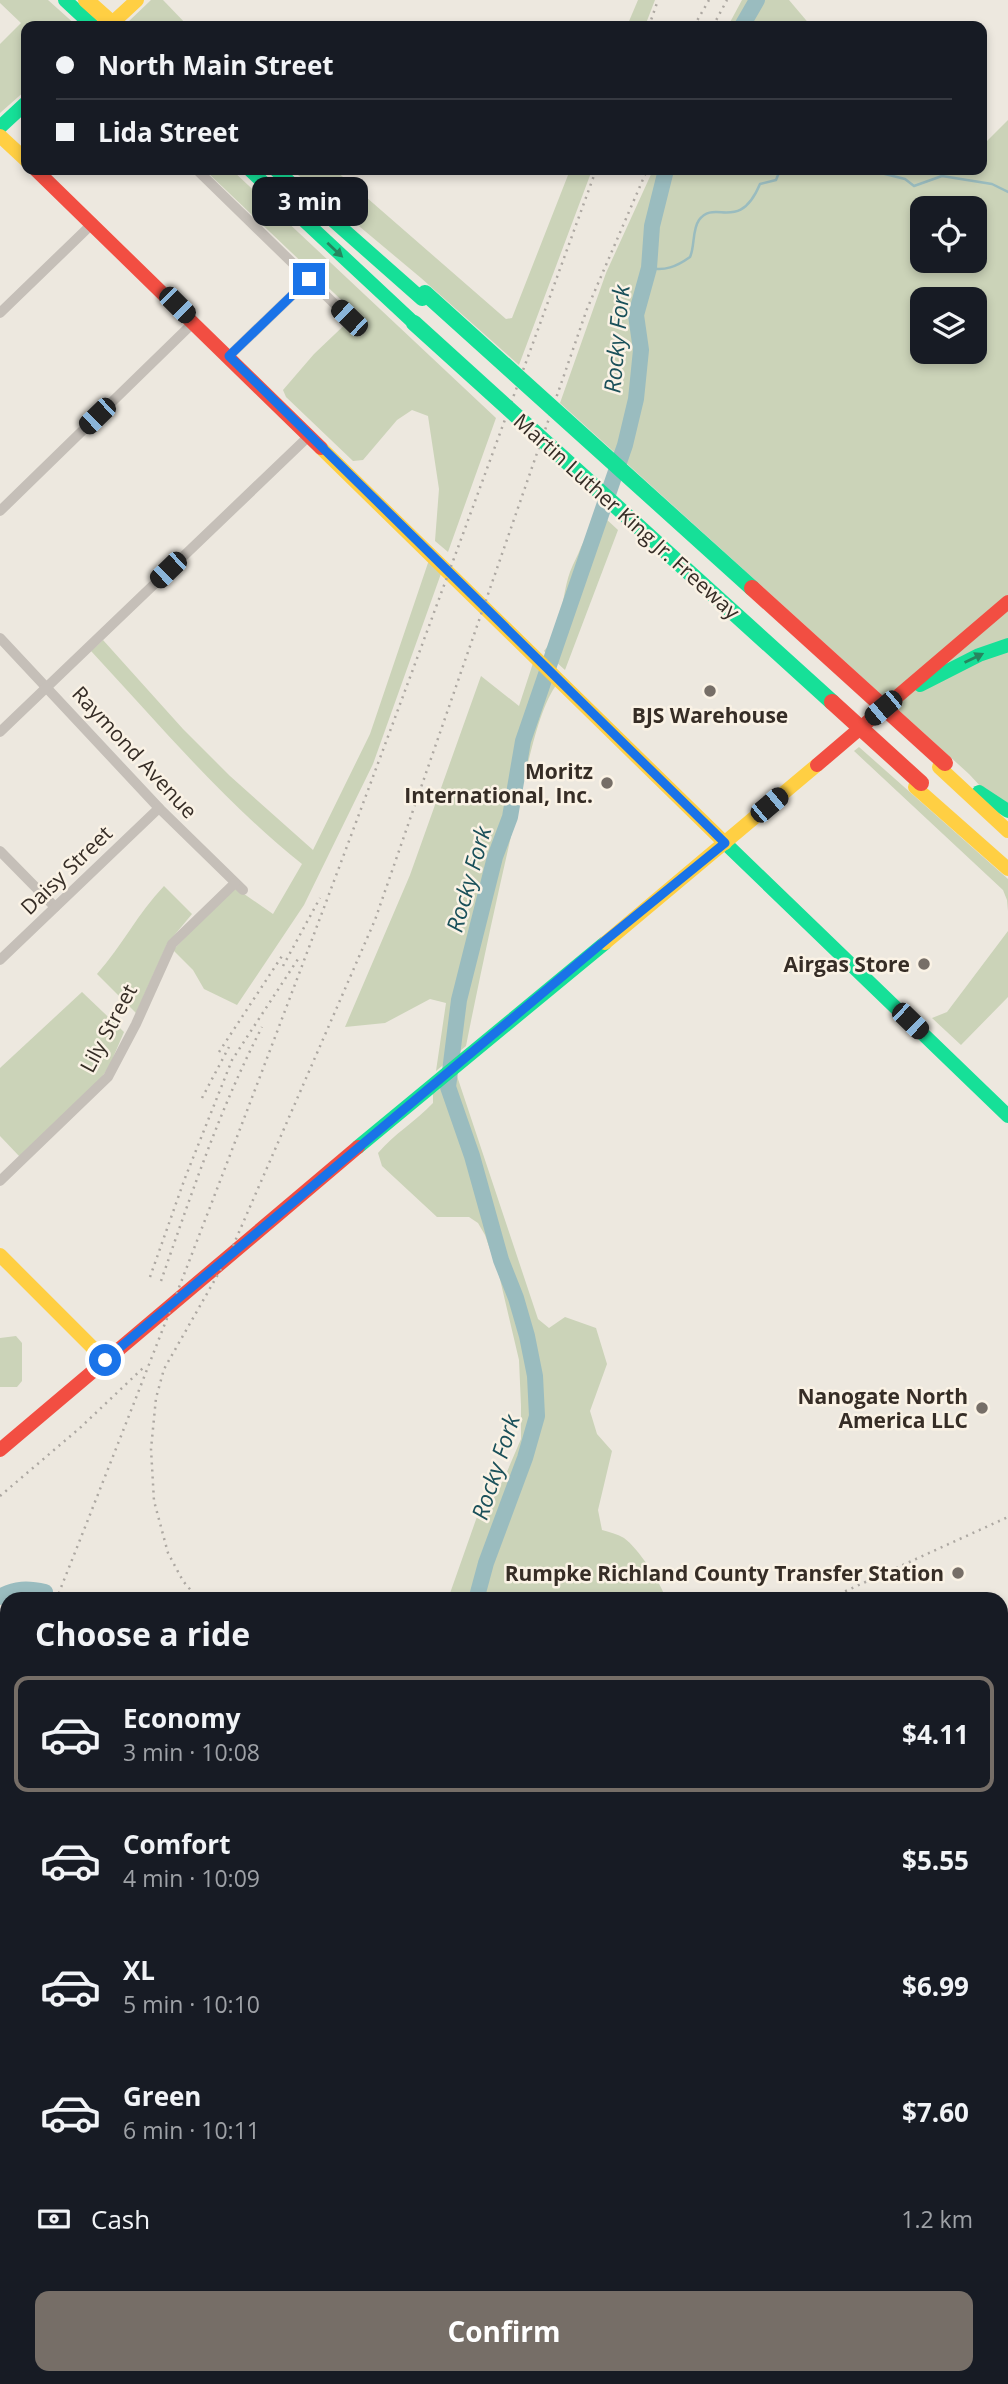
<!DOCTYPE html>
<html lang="en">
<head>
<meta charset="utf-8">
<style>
	body { margin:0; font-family:"Open Sans",sans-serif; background:#20242c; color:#f1f3f6; height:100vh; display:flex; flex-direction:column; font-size:26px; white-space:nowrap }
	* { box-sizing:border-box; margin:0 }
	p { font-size:23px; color:#9ea1a6 }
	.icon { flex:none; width:38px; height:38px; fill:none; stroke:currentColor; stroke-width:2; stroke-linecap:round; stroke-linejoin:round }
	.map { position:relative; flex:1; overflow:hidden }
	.drawer { position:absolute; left:0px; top:1592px; width:1008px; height:793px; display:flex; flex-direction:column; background:#171b24; border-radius:21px 21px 0 0; box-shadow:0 4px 10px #0003 }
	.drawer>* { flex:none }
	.hud { position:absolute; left:21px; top:21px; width:966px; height:154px; border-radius:14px; box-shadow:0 4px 10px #0003; display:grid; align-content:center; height:154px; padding:0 35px; background:#171b24 }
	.buttons { position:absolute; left:910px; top:196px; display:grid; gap:14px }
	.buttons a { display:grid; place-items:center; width:77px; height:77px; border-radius:14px; background:#171b24; box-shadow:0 4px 10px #0003; font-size:35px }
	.end { position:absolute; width:32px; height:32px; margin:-16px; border:9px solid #1a73e8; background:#fff; box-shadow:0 0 0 4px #fff }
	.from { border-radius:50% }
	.bubble { position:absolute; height:49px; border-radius:14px; background:#171b24; box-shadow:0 4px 10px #0003; font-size:23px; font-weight:700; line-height:49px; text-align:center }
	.car { position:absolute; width:21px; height:42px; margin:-21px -10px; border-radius:9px; box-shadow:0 0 5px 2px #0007; background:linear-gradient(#222 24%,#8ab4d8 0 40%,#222 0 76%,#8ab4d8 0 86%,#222 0) }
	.hud b { display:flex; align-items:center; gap:24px; height:66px; font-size:26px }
	.hud b+b { border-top:2px solid #363941 }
	.hud i { width:18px; height:18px; background:#f1f3f6 }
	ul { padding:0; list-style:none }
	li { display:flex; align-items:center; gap:21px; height:116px; margin:0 14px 10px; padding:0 21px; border:4px solid transparent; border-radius:14px }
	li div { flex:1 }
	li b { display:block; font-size:26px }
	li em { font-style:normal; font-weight:700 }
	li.active { border-color:#766e67 }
	li>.icon { width:63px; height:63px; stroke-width:1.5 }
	h2 { padding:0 35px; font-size:32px; line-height:84px }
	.pay { display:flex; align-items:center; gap:18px; height:77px; padding:0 35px; font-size:26px }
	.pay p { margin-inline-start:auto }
	.cta { display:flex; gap:14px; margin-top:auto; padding:14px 35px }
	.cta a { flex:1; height:80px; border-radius:14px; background:#766e67; color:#fff; font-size:28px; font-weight:700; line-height:80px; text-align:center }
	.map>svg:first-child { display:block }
	.green { fill:#cbd3b8; fill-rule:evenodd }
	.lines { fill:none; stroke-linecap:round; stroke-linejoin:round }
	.stream { stroke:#9abcbf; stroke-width:2.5 }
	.river { stroke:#9abcbf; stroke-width:16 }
	.street { stroke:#c5bfb8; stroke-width:10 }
	.fast { stroke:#16e098; stroke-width:14 }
	.slow { stroke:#ffcf43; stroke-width:14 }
	.jam { stroke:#f24e42; stroke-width:14 }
	.rail { stroke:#ada8a2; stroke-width:2.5; stroke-dasharray:2 5; stroke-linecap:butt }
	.fast-bridge { stroke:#16e098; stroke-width:16 }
	.slow-bridge { stroke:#ffcf43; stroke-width:16 }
	.jam-bridge { stroke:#f24e42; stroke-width:16 }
	.oneway { fill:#26865f }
	.route { stroke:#1a73e8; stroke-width:9 }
	.poi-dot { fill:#766e67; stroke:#faf2e5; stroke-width:2.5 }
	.labels { text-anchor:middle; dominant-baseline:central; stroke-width:5; stroke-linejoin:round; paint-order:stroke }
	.street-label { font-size:21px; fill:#362d26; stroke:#faf2e5 }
	.poi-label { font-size:21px; font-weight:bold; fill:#362d26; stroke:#faf2e5; text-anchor:end }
	.water-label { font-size:23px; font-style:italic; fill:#1a505a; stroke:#faf2e5 }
</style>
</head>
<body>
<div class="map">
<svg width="1008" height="2384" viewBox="0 0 1008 2384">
	<rect width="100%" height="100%" fill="#ede8df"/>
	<!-- green -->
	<g class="green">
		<path d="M 0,0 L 48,0 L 77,26 L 26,26 L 26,90 L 0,113 L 0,44 L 21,23 L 0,3 Z"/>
		<path d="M 151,0 L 163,0 L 188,26 L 131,26 L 127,23 Z"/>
		<path d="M 638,0 L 655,0 L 645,26 L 627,26 Z"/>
		<path d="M 742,0 L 789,0 L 811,26 L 728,26 Z"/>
		<path d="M 1008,120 L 1008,816 L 969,774 L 560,403 L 606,273 L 653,170 L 982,170 L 982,146 ZM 922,208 L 975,208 L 975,261 L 922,261 ZM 922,299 L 975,299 L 975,352 L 922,352 Z"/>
		<path d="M 205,170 L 232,170 L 496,418 L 448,552 L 435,541 L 439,489 L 428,416 L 412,410 L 397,420 L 363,460 L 353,461 L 286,397 L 283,390 L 314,354 L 356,314 Z"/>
		<path d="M 292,170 L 335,170 L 506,319 L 512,318 L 570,170 L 592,170 L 519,365 L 421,278 Z"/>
		<path d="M 605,518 L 618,530 L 565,670 L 544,651 C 563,631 561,597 570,572 C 573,564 578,555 581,547 C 588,534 592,525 605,518 Z"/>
		<path d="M 430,557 L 443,568 L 373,764 L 304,905 L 237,1005 L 204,989 L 193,970 L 173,950 L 234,887 L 273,914 L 302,864 C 224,802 159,724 91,651 L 103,640 L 183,729 L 230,776 L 313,850 L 370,734 Z"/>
		<path d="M 534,660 L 558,683 C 540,704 529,760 522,789 C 502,874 483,960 466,1046 L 436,1071 L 446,1003 L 430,999 L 385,1023 L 345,1027 L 410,875 L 481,676 L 519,706 Z"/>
		<path d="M 859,747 L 1008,879 L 1008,911 L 1007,900 L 1003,890 L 854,751 Z"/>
		<path d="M 164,886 L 192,914 L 167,944 L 136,1013 L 97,974 C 122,946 138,913 164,886 Z"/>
		<path d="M 1008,931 L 1008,997 L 961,1045 L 932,1018 L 947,1012 Z"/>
		<path d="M 82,992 L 124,1032 L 109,1067 L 99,1081 L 20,1157 L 0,1136 L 0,1068 Z"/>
		<path d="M 457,1076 L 538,1319 L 549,1328 L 565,1317 L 596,1328 L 607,1364 L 590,1411 L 597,1434 L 612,1451 L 598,1510 L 602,1530 C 609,1532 617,1534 624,1538 C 638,1548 661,1583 666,1599 L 448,1599 L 479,1511 L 503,1481 L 521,1439 L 521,1406 L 519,1360 L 499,1275 L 485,1235 L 478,1223 L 469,1217 L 437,1217 L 382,1166 L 378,1153 C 394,1134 416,1121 433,1103 L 433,1094 Z"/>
		<path d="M 16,1336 L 22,1343 L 22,1381 L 17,1387 L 0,1387 L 0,1338 Z"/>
		<path d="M 7,2201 L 7,2242 L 0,2249 L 0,2209 Z"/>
	</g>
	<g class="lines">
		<!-- stream -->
		<g class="stream">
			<path d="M 830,170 L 843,172 L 850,170"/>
			<path d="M 869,170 L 905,179 L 914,186 L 942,176 L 992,184 L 1008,192"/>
			<path d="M 649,268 C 665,271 676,267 690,257 C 695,246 692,230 699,220 C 715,198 739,234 760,184 L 776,180 L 780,170"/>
		</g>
		<!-- river -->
		<g class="river">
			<path d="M 742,26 L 757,0"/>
			<path d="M 0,1597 C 15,1588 28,1588 45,1592"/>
			<path d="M 476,1600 L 486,1563 L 525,1458 L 537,1416 L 535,1376 L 527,1336 L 516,1298 L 501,1260 L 472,1156 L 448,1087 L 459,1000 L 495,857 L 510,817 L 523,741 L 625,445 L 636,399 L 641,350 L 636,315 L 649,268 L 652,226 L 666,170"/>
			<path d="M 0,2227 L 7,2220"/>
		</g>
		<!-- street -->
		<g class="street">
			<path d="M 197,170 L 349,318"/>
			<path d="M 0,313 L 93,223"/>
			<path d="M 229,356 L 309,279"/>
			<path d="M 0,511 L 194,322"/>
			<path d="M 0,638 L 159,808 L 243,890"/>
			<path d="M 0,732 L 310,435"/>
			<path d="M 0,851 L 55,907"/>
			<path d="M 0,960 L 159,808"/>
			<path d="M 0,1181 L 108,1077 L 136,1024 L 172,944 L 235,883"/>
			<path d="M 0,1798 L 7,1800"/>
			<path d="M 1001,1978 L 1008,1971"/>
			<path d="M 1001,2015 L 1008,2022"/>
			<path d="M 0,2199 L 7,2191"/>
			<path d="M 1001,2267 L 1008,2260"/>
			<path d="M 36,2378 L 41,2384"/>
			<path d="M 530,2378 L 536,2384"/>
			<path d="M 0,2384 L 7,2378"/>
			<path d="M 879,2384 L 885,2378"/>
		</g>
		<!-- fast -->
		<g class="fast">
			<path d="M 65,0 L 93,26"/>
			<path d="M 0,127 L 26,103"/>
			<path d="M 250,170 L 414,323"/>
			<path d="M 276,170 L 422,299"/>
			<path d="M 920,685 L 979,655 L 1008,645"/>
			<path d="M 979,792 L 1008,811"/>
			<path d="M 725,843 L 1008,1116"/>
			<path d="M 358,1147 L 605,943"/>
		</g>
		<!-- slow -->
		<g class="slow">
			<path d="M 109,26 L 137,0"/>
			<path d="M 0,136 L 26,160"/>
			<path d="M 321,448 L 725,843"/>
			<path d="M 939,767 L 1008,831"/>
			<path d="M 915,787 L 1008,869"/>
			<path d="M 605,943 L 817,765"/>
			<path d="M 0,1255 L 105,1360"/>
			<path d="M 1001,1783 L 1008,1776"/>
			<path d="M 730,2378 L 736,2384"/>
			<path d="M 396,2384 L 402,2378"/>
		</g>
		<!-- jam -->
		<g class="jam">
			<path d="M 36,170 L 321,448"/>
			<path d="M 817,765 L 1008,602"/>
			<path d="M 0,1450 L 358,1147"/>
			<path d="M 1001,1710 L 1008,1709"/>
			<path d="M 120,2384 L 126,2378"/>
		</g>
		<!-- rail -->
		<g class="rail">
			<path d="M 649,26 L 658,0"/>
			<path d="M 694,26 L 709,0"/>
			<path d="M 713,26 L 727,0"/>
			<path d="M 283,966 L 320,898"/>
			<path d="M 219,1052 L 284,953"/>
			<path d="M 202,1098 L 229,1047"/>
			<path d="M 150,1277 L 185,1178 L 232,1060 L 298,959"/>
			<path d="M 161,1281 C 191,1195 220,1108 262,1027"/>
			<path d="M 0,1496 L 81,1427 L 143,1368"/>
			<path d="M 56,1600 C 245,1127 422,649 596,170"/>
			<path d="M 199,1600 L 183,1581 L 168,1553 L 154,1501 L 151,1449 L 156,1398 L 164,1369 L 229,1255 L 375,920 L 587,309 L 647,170"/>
			<path d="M 826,1600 L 1008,1517"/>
			<path d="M 0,1737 L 7,1720"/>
		</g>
		<!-- fast-bridge -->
		<g class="fast-bridge">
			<path d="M 425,293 L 752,588"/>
			<path d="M 414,323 L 832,702"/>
		</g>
		<!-- slow-bridge -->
		<path class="slow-bridge" d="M 86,0 L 115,26"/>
		<!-- jam-bridge -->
		<g class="jam-bridge">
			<path d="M 752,588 L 945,763"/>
			<path d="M 832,702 L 921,783"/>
		</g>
	</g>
	<!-- one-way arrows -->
	<defs><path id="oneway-solid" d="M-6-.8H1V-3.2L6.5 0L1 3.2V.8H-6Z" transform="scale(1.75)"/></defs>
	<g class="oneway">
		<use href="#oneway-solid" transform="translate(335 250) rotate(43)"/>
		<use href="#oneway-solid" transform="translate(974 658) rotate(-26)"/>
	</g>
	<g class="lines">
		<!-- route -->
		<path class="route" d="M 105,1360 L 607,939 L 725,843 L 229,356 L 309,279"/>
	</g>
	<!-- markers -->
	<g class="poi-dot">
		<circle cx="710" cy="691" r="7"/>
		<circle cx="607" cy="783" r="7"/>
		<circle cx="924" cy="964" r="7"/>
		<circle cx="982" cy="1408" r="7"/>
		<circle cx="958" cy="1573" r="7"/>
	</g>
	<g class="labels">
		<!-- street labels -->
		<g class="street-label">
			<text transform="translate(627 516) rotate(42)">Martin Luther King Jr. Freeway</text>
			<text transform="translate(135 752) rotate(47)">Raymond Avenue</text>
			<text transform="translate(66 870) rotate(-44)">Daisy Street</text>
			<text transform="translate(108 1028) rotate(-62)">Lily Street</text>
		</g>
		<!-- poi labels -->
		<g class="poi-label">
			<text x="710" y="715" text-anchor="middle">BJS Warehouse</text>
			<text x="593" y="771">Moritz<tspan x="593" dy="24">International, Inc.</tspan></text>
			<text x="910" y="964">Airgas Store</text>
			<text x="968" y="1396">Nanogate North<tspan x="968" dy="24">America LLC</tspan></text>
			<text x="944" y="1573">Rumpke Richland County Transfer Station</text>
		</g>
		<!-- water labels -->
		<g class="water-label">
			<text transform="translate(616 339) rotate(-85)">Rocky Fork</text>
			<text transform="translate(468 879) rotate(-74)">Rocky Fork</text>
			<text transform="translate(495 1467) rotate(-72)">Rocky Fork</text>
		</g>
	</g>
</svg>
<div class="buttons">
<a><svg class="icon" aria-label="locate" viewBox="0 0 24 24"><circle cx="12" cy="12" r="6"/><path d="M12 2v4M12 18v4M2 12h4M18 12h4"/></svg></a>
<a><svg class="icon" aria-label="layers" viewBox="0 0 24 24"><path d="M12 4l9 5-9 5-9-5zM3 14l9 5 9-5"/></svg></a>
</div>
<i class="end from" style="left:105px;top:1360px"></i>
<i class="end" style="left:309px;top:279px"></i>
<div class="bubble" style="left:252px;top:177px;width:116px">3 min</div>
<i class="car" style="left:177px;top:305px;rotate:135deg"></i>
<i class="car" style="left:349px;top:318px;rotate:314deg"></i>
<i class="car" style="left:97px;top:416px;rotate:226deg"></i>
<i class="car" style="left:168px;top:570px;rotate:226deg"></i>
<i class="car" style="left:883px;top:708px;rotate:230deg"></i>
<i class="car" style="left:769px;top:805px;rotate:50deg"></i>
<i class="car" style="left:910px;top:1021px;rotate:134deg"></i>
<div class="hud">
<b><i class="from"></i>North Main Street</b>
<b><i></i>Lida Street</b>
</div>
<section class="drawer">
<h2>Choose a ride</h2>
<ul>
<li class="active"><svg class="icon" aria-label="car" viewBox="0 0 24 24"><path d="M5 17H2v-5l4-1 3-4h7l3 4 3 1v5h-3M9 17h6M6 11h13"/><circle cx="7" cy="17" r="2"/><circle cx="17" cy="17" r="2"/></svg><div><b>Economy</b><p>3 min · 10:08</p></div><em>$4.11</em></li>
<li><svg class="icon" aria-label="car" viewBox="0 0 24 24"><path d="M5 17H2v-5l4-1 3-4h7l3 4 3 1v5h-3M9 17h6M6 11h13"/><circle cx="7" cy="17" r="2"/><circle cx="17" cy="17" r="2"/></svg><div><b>Comfort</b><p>4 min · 10:09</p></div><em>$5.55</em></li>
<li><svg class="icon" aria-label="car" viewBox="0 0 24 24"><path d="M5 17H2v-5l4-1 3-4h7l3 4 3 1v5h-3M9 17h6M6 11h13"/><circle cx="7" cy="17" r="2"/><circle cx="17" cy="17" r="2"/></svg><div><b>XL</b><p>5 min · 10:10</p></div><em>$6.99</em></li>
<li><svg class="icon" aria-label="car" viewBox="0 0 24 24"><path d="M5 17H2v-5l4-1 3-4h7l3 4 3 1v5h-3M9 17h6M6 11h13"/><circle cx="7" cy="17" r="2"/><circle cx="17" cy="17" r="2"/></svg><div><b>Green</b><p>6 min · 10:11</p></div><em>$7.60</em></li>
</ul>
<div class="pay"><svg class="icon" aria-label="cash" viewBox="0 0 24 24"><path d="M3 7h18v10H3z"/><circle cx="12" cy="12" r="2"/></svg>Cash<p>1.2 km</p></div>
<div class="cta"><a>Confirm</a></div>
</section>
</div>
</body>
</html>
